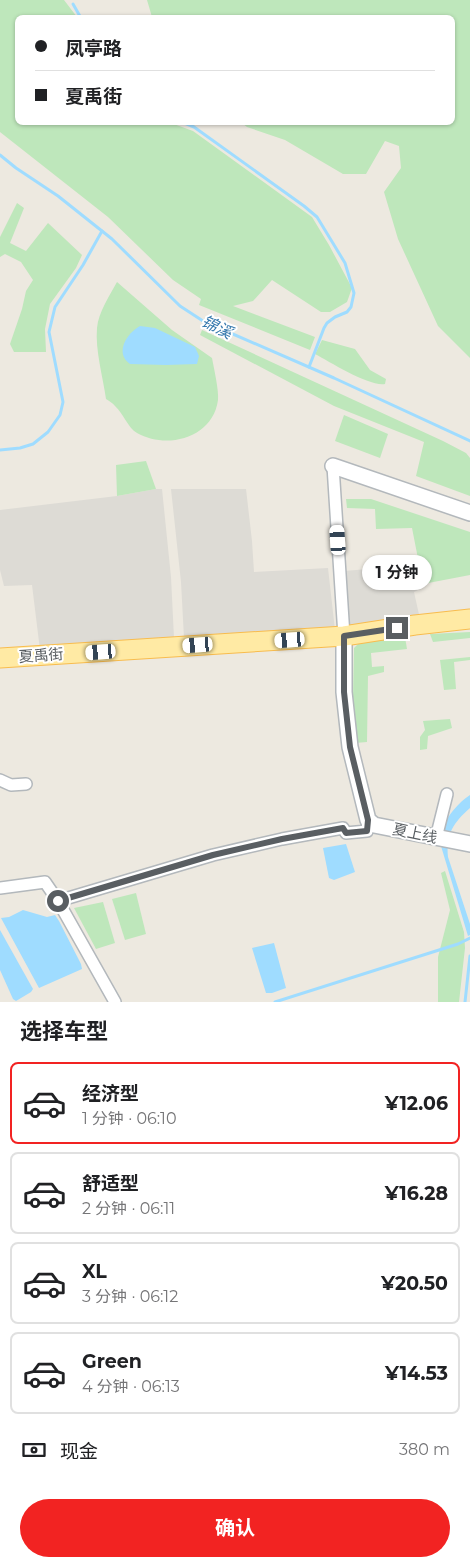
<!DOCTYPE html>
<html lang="zh">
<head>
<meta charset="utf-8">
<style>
	body { margin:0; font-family:Montserrat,"Noto Sans SC",sans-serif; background:#f6f6f6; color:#202124; height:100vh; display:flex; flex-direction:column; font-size:19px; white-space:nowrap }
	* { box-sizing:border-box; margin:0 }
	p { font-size:16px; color:#757577 }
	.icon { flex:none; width:28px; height:28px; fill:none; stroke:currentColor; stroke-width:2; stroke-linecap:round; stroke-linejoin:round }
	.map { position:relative; height:1002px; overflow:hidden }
	.details { display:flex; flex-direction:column; background:#fff; flex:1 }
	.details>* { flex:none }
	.guide { position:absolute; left:15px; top:15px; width:440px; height:110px; border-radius:8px; box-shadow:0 1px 4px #0004; display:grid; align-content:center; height:110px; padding:0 20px; background:#fff }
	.end { position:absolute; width:22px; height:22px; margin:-11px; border:6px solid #595e62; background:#fff; box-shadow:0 0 0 2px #fff }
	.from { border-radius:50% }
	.bubble { position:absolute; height:35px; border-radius:18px; background:#fff; box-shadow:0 1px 4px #0004; font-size:16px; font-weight:700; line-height:35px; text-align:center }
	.car { position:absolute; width:15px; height:30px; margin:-15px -8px; border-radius:6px; box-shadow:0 0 4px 1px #0007; background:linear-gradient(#fff 24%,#345 0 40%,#fff 0 76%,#345 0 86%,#fff 0) }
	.guide b { display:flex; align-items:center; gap:18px; height:48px; font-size:19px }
	.guide b+b { border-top:1px solid #e0e0e0 }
	.guide i { width:12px; height:12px; background:#202124 }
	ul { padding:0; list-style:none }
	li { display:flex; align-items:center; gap:15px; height:82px; margin:0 10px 8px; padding:0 10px; border:2px solid #e0e0e0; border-radius:8px }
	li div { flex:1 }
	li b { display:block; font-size:19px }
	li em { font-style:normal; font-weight:700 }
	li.on { border-color:#f22322 }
	li>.icon { width:45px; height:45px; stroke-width:1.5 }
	h2 { padding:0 20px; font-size:22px; line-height:60px }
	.pay { display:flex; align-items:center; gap:12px; height:55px; padding:0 20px; font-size:19px }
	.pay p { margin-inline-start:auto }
	.button { display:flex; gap:10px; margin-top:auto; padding:10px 20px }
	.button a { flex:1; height:58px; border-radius:30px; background:#f22322; color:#fff; font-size:20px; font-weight:700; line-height:58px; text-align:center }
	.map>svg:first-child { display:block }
	.industrial { fill:#dddbd5 }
	.green { fill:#bee7bb }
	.water { fill:#9fdcff }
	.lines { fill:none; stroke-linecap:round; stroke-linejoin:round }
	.stream { stroke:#9fdcff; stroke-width:3 }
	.minor-casing { stroke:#b3b8bc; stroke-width:14 }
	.tertiary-casing { stroke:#b3b8bc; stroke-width:18 }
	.primary-casing { stroke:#f8bc4e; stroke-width:21 }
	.minor { stroke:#fff; stroke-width:11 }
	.tertiary { stroke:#fff; stroke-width:15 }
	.primary { stroke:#ffeaa4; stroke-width:19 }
	.route { stroke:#595e62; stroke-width:6 }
	.labels { text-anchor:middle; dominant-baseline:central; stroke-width:4; stroke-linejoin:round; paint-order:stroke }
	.street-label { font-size:15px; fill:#595e62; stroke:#fff }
	.water-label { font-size:16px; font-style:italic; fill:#3578ad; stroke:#fff }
</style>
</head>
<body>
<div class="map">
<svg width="470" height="1002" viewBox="0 0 470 1002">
	<rect width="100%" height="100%" fill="#ede9e0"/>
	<!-- industrial -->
	<g class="industrial">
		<path d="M 156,489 L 162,489 L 171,577 L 174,638 L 40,650 L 32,585 L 4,586 L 0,570 L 0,510 L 117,496 Z"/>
		<path d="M 171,489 L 246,489 L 252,541 L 254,572 L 328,568 L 335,630 L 184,638 L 181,582 Z"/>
		<path d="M 416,565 L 420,589 L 414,592 L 420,619 L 349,628 L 348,624 L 344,571 Z"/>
	</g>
	<!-- green -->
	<g class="green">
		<path d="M 0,0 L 64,0 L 77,17 L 18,18 L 18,122 L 171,123 L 193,131 L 312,217 L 329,245 L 352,288 L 347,302 L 330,312 L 321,312 L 272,280 L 253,301 L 233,306 L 315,337 L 310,350 L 199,305 L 201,299 L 173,280 L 108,217 L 0,132 Z"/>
		<path d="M 147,0 L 470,0 L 470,358 L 438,326 L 398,239 L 384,192 L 401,168 L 399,146 L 385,141 L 366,174 L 343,174 L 285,140 L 247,127 L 242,123 L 452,122 L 452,18 L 152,17 Z"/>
		<path d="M 17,203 L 24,208 L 10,243 L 26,251 L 48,223 L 82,255 L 76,268 L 50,304 L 45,329 L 46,352 L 14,352 L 10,344 L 22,309 L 26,291 L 33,280 L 21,262 L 5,254 L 0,257 L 0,237 Z"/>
		<path d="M 117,282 L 172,330 L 212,358 C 214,369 219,390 218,400 C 213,438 167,450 137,433 C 128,428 123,413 115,406 C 113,403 109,401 106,399 C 103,377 95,350 97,328 C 98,313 110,295 117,282 Z"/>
		<path d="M 202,330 L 443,441 L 466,453 L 470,458 L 470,496 L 416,476 L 424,442 L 334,406 L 200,335 Z"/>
		<path d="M 322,340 L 355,349 L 370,370 L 386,379 L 385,384 C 370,387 330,362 315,354 Z"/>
		<path d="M 344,415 L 388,434 L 380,458 L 335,441 Z"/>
		<path d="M 146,461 L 156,489 L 117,496 L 116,465 Z"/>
		<path d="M 346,499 L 371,499 L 470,532 L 470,575 L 423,584 L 412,528 L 376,529 L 375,509 L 347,508 Z"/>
		<path d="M 470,632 L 470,638 L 433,642 L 430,634 Z"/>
		<path d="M 405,637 L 407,649 L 371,653 L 372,667 L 384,666 L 384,672 L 368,676 L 367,742 L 355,743 L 353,697 L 354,648 L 359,643 Z"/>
		<path d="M 470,657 L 470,660 L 454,662 L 456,689 L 444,690 L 440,660 Z"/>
		<path d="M 450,719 L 452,728 L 428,736 L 427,749 L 420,750 L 420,737 L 425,730 L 423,721 Z"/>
		<path d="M 445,871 L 464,932 L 465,948 L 459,1002 L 438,1002 L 438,957 L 450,910 L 441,873 Z"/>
		<path d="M 136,893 L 146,934 L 125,940 L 112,899 Z"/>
		<path d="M 103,902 L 115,943 L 96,949 L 74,908 Z"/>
	</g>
	<!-- water -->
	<g class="water">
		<path d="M 140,326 L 155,328 L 195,347 L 199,356 L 197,364 L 166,365 L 130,364 C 114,353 127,333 140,326 Z"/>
		<path d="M 470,795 L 470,808 C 453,823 446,834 448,857 L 470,924 L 470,935 L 468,936 L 441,846 C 441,841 440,835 442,830 C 446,817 459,802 470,795 Z"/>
		<path d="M 346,844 L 355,872 L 334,880 L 329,878 L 323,848 Z"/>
		<path d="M 23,910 L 47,917 L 55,915 L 59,921 L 81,964 L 82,969 L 39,988 L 1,918 L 9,917 Z"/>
		<path d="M 0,930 L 33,989 L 31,992 L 16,1001 L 13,999 L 0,970 Z"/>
		<path d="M 274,943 L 286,988 L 272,993 L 266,993 L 252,948 Z"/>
	</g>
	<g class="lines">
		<!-- stream -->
		<g class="stream">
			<path d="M 73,4 L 81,18"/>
			<path d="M 182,122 L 194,127 L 304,206 L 317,217 L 345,263 L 354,293 L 351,307 L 347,312 L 335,317 L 327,323 L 324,328 L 309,367"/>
			<path d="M 0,155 L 16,168 L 58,196 L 112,239 L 180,306 L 203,321 L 334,378 L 470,441"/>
			<path d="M 0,450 L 20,448 L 33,444 L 48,432 L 60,415 L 63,402 L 49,332 L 55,307 L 83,265 L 102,231"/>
			<path d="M 275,1002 L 458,944 L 470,938"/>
			<path d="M 465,1002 L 470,956"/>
		</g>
		<defs>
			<g id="minor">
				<path d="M 333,466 L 344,636"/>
				<path d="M 0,780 L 11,785 L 26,784"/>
				<path d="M 436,838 L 447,794"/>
				<path d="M 0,888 L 45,882 L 58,901 L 115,1002"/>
				<path d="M 58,901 L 213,855 L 282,839 L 343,828 L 346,833 L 367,831 L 368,820"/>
			</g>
			<g id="tertiary">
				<path d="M 333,466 L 470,513"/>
				<path d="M 344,636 L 344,692 L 350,747 L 368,820 L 374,825 L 470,844"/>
			</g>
			<path id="primary" d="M 0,658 L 344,636 L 415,625 L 470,619"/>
		</defs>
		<!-- minor casing -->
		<use href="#minor" class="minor-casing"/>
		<!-- tertiary casing -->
		<use href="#tertiary" class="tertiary-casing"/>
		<!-- primary casing -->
		<use href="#primary" class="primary-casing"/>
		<!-- minor -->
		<use href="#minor" class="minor"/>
		<!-- tertiary -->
		<use href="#tertiary" class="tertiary"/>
		<!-- primary -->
		<use href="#primary" class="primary"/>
	</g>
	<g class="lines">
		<!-- route -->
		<path class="route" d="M 58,901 L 213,855 L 282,839 L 343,828 L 346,833 L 367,831 L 368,820 L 350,747 L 344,692 L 344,636 L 397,628"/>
	</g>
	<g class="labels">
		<!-- street labels -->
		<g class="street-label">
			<text transform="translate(41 655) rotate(-4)">夏禹街</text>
			<text transform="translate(415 833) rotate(12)">夏上线</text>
		</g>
		<!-- water labels -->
		<g class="water-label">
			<text transform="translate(217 327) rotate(26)">锦溪</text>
		</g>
	</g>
</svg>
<i class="end from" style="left:58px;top:901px"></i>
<i class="end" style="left:397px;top:628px"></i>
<div class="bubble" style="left:362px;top:555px;width:70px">1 分钟</div>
<i class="car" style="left:338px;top:540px;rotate:356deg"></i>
<i class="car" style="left:290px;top:640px;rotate:266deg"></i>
<i class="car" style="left:198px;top:645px;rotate:266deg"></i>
<i class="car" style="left:101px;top:652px;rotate:266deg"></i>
<div class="guide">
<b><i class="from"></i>凤亭路</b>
<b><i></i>夏禹街</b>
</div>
</div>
<section class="details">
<h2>选择车型</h2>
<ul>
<li class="on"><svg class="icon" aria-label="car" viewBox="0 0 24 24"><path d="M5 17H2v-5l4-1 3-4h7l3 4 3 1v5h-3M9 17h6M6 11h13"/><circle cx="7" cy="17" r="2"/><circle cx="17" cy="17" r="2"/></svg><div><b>经济型</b><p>1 分钟 · 06:10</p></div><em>¥12.06</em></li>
<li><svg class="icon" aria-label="car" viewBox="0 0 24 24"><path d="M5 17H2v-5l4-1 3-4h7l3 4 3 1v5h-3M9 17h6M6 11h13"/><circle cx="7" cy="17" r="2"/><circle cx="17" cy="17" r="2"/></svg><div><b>舒适型</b><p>2 分钟 · 06:11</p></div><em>¥16.28</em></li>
<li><svg class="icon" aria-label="car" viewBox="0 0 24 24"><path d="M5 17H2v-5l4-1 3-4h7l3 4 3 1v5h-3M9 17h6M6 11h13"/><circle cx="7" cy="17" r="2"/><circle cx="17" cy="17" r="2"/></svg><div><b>XL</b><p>3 分钟 · 06:12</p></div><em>¥20.50</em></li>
<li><svg class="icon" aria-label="car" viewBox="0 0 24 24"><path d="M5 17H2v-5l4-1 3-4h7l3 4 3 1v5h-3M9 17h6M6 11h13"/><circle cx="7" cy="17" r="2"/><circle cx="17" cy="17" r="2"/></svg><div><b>Green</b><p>4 分钟 · 06:13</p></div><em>¥14.53</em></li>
</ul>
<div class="pay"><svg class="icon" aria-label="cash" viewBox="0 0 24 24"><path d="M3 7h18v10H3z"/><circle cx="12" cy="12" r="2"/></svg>现金<p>380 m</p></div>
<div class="button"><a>确认</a></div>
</section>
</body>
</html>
